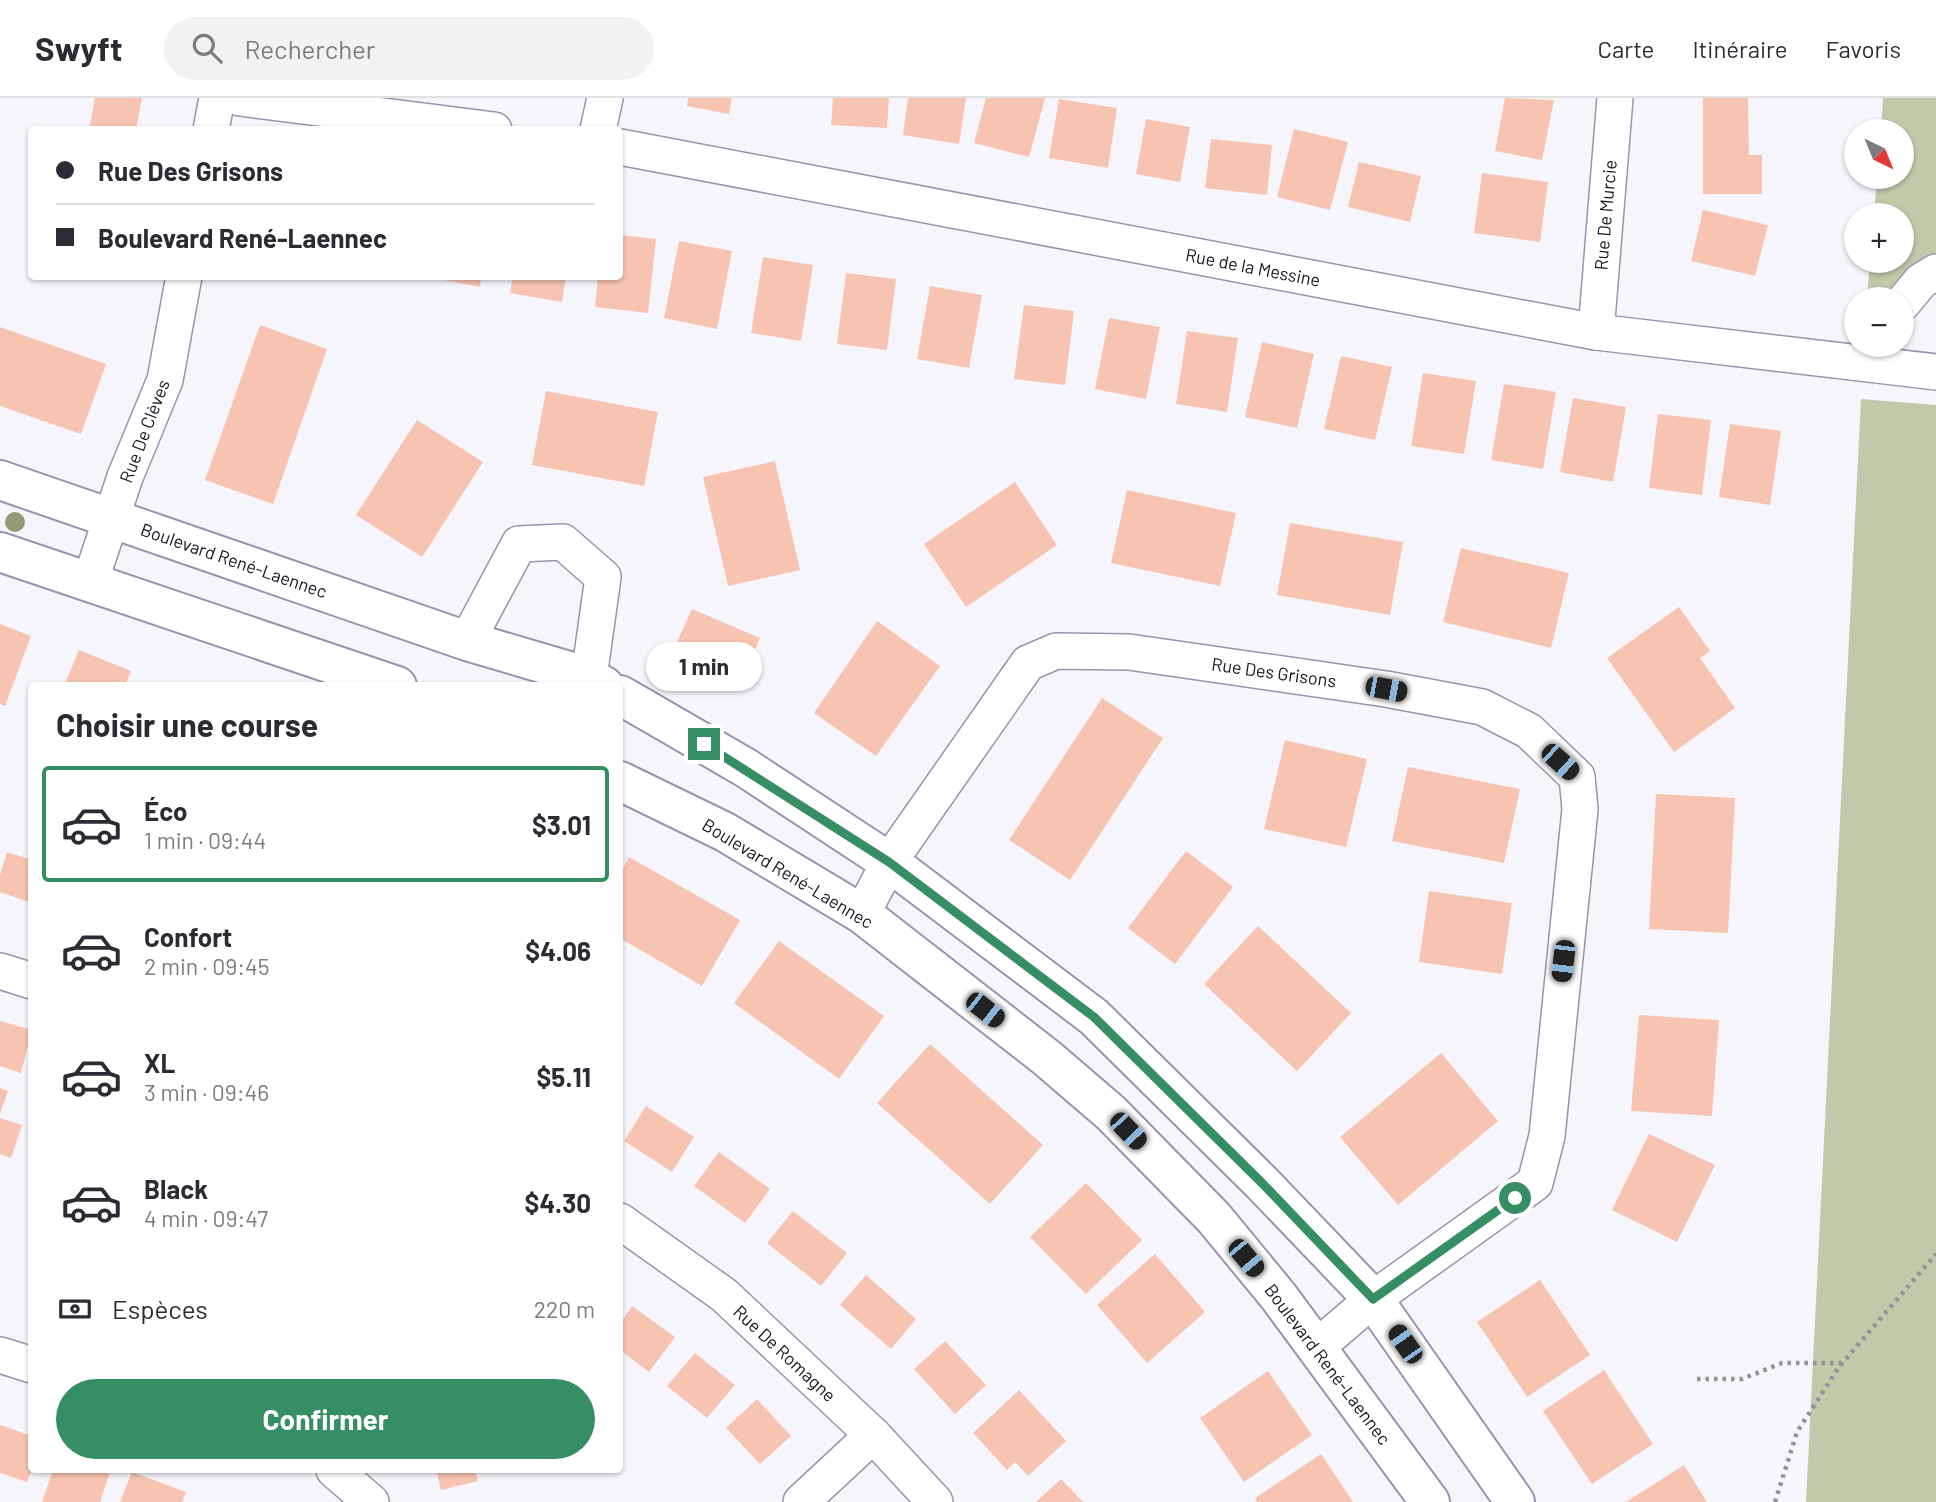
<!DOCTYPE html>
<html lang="fr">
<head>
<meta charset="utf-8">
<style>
	body { margin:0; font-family:Barlow,sans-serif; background:#f2f2f3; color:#2b2b33; height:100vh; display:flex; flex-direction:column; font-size:26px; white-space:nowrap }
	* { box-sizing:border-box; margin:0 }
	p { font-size:23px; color:#7c7c81 }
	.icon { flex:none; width:38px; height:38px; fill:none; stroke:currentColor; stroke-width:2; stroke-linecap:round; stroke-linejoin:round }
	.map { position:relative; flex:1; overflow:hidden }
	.drawer { position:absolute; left:28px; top:584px; width:595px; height:791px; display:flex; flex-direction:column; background:#fff; border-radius:7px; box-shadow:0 2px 5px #0004 }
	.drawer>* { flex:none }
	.hud { position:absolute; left:28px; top:28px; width:595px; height:154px; border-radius:7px; box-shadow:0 2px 5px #0004; display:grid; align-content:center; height:154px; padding:0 28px; background:#fff }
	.needle { width:46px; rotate:137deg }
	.tools { position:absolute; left:1844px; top:21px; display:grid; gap:14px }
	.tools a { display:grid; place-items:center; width:70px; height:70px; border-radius:50%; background:#fff; box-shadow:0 2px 5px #0004; font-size:35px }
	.end { position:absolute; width:32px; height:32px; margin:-16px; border:9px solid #358e64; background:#fff; box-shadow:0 0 0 4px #fff }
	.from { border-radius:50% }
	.bubble { position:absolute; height:49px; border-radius:24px; background:#fff; box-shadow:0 2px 5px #0004; font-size:23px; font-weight:700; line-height:49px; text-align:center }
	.car { position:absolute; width:21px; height:42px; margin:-21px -10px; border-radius:9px; box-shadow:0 0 5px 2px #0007; background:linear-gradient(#222 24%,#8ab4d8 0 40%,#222 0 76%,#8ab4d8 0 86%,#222 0) }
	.hud b { display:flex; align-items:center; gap:24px; height:66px; font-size:26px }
	.hud b+b { border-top:2px solid #e1e1e2 }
	.hud i { width:18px; height:18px; background:#2b2b33 }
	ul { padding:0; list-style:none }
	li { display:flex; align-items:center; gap:21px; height:116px; margin:0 14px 10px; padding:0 14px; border:4px solid transparent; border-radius:7px }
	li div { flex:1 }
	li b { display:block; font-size:26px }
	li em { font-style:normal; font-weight:700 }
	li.on { border-color:#358e64 }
	li>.icon { width:63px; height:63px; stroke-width:1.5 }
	h2 { padding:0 28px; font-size:32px; line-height:84px }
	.pay { display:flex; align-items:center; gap:18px; height:77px; padding:0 28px; font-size:26px }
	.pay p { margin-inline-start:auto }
	.cta { display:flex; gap:14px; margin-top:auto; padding:14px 28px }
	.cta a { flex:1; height:80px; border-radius:42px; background:#358e64; color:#fff; font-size:28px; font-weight:700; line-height:80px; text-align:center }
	header { display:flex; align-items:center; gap:42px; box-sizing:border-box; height:98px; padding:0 35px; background:#fff; border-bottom:2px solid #e1e1e2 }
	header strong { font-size:33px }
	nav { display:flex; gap:38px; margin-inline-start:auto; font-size:24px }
	.search { width:490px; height:63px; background:#f2f2f3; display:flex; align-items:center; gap:18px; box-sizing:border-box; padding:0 24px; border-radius:38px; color:#7c7c81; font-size:26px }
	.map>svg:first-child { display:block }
	.green { fill:#c0c9aa }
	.building { fill:#f8c4b2 }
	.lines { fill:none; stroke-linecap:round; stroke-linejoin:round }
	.street-casing { stroke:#9c91b1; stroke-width:38 }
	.secondary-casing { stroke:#9c91b1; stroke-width:42 }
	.path { stroke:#93919a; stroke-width:4.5; stroke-dasharray:3.5 5; stroke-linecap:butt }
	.street { stroke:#fff; stroke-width:35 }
	.secondary { stroke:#fff; stroke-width:38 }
	.tree { fill:#949b74 }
	.route { stroke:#358e64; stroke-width:9 }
	.labels { text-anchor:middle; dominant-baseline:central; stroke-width:7; stroke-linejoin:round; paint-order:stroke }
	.street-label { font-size:18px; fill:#17131f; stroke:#fff }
</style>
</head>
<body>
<header>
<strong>Swyft</strong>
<div class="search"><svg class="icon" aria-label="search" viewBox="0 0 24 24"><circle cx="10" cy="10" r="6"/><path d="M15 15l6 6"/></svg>Rechercher</div>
<nav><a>Carte</a><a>Itinéraire</a><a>Favoris</a></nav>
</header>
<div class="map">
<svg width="1936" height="1404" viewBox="0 0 1936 1404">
	<rect width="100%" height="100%" fill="#f7f5fc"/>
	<!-- green -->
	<g class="green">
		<path d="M 1883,0 L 1936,0 L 1936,157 L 1894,201 L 1867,201 L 1870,163 L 1902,163 L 1902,117 L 1874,117 L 1877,79 L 1902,79 L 1902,33 L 1881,33 Z"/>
		<path d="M 1861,301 L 1936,307 L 1936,1404 L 1806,1404 Z"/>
	</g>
	<!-- building -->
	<g class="building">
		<path d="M 95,0 L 142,0 L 136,32 L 89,32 Z"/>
		<path d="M 688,0 L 732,0 L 729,16 L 687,8 Z"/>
		<path d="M 833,0 L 889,0 L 887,30 L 831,27 Z"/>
		<path d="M 908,0 L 966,0 L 959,46 L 903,37 Z"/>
		<path d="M 986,0 L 1045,0 L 1029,59 L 974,45 Z"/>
		<path d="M 1505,0 L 1554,2 L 1542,62 L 1495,53 Z"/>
		<path d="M 1703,0 L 1748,0 L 1749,57 L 1762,57 L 1762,96 L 1703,96 Z"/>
		<path d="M 1059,1 L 1117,10 L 1108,70 L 1049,60 Z"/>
		<path d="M 1146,21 L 1190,29 L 1180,84 L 1136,76 Z"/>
		<path d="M 1294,31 L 1348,44 L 1330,112 L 1277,99 Z"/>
		<path d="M 1211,41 L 1272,47 L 1267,97 L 1205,90 Z"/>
		<path d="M 1359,64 L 1421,78 L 1410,124 L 1348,109 Z"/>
		<path d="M 1482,75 L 1548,84 L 1540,144 L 1474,135 Z"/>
		<path d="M 1703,112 L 1768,127 L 1755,178 L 1691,163 Z"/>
		<path d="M 620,137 L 656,141 L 648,215 L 595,209 L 598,178 L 620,178 Z"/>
		<path d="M 679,143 L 732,153 L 717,231 L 664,220 Z"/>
		<path d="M 763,159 L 813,167 L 801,243 L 751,235 Z"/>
		<path d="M 846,175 L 896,181 L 887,252 L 837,246 Z"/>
		<path d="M 424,178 L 481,178 L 480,189 Z"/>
		<path d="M 513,178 L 566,178 L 562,204 L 510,195 Z"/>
		<path d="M 930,188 L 982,197 L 969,270 L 917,261 Z"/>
		<path d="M 1024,207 L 1074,213 L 1065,287 L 1014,281 Z"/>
		<path d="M 1109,220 L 1160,229 L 1146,301 L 1095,291 Z"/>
		<path d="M 260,227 L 327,251 L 273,406 L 205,382 Z"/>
		<path d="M 0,229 L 106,266 L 81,336 L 0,308 Z"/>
		<path d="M 1187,233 L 1238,240 L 1227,314 L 1176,306 Z"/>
		<path d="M 1262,244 L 1314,256 L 1297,330 L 1245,319 Z"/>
		<path d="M 1341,258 L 1392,269 L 1375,342 L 1324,331 Z"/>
		<path d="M 1423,275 L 1476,283 L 1464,356 L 1411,348 Z"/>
		<path d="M 1504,286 L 1556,294 L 1543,371 L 1491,362 Z"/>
		<path d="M 546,293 L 658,314 L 644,388 L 532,367 Z"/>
		<path d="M 1573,300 L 1626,309 L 1613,384 L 1560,374 Z"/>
		<path d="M 1658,316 L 1711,322 L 1702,397 L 1649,390 Z"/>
		<path d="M 417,322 L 483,364 L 422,459 L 356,417 Z"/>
		<path d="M 1730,326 L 1781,333 L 1770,407 L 1719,399 Z"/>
		<path d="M 775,363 L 800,472 L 728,488 L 703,379 Z"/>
		<path d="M 1015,384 L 1057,447 L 966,509 L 924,446 Z"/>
		<path d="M 1127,392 L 1236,415 L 1220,488 L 1111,465 Z"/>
		<path d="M 1290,425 L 1403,444 L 1390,517 L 1277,497 Z"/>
		<path d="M 1461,450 L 1569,475 L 1551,550 L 1443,524 Z"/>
		<path d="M 1679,509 L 1710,553 L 1700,560 L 1735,610 L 1674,654 L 1607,560 Z"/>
		<path d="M 692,511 L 760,540 L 737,593 L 668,564 Z"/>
		<path d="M 877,523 L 940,568 L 876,658 L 814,615 Z"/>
		<path d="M 0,526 L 31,538 L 5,608 L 0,606 Z"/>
		<path d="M 79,552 L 131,573 L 125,588 L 64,588 Z"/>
		<path d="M 1102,600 L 1163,640 L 1070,782 L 1009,742 Z"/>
		<path d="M 1285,642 L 1367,661 L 1346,749 L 1264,731 Z"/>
		<path d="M 1408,669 L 1520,691 L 1504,765 L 1392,743 Z"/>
		<path d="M 1656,696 L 1735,700 L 1728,835 L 1649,831 Z"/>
		<path d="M 1186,753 L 1233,789 L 1175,866 L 1128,830 Z"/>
		<path d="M 7,754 L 32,762 L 32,805 L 0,794 L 0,777 Z"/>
		<path d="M 629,759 L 740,822 L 702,888 L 620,840 L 620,776 Z"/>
		<path d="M 1429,793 L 1512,805 L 1502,876 L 1419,864 Z"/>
		<path d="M 1258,828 L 1351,915 L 1297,973 L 1204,886 Z"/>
		<path d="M 779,843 L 884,918 L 839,981 L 734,905 Z"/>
		<path d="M 1639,917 L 1719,922 L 1712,1018 L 1631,1013 Z"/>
		<path d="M 0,923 L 32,932 L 21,975 L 0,968 Z"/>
		<path d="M 930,946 L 1043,1047 L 990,1106 L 877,1005 Z"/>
		<path d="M 1441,955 L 1498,1023 L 1398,1107 L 1340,1039 Z"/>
		<path d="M 0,990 L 8,993 L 0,1016 Z"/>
		<path d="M 646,1008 L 694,1039 L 672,1074 L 624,1043 Z"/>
		<path d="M 0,1020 L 22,1027 L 11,1060 L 0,1056 Z"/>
		<path d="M 1649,1036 L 1715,1067 L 1677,1144 L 1612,1112 Z"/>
		<path d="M 719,1054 L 770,1091 L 745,1125 L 694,1088 Z"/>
		<path d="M 1086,1085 L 1142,1142 L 1086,1196 L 1030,1139 Z"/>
		<path d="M 793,1113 L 847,1155 L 821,1188 L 767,1145 Z"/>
		<path d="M 1155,1156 L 1205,1214 L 1147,1265 L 1097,1207 Z"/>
		<path d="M 866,1177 L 916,1221 L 891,1251 L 840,1207 Z"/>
		<path d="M 1540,1182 L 1590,1257 L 1527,1299 L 1477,1224 Z"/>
		<path d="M 632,1208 L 675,1239 L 649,1274 L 620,1252 L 620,1226 Z"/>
		<path d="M 945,1243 L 986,1287 L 955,1316 L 914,1271 Z"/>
		<path d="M 695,1255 L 735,1287 L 707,1320 L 667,1288 Z"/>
		<path d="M 1604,1272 L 1653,1346 L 1592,1386 L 1543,1313 Z"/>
		<path d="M 1268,1273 L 1312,1337 L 1244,1384 L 1200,1320 Z"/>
		<path d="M 1019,1292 L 1066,1343 L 1028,1378 L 1015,1364 L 1007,1372 L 973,1335 Z"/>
		<path d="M 757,1301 L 791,1338 L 760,1366 L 726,1330 Z"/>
		<path d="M 0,1327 L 32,1338 L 32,1371 L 27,1384 L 0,1375 Z"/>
		<path d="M 1321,1356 L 1353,1404 L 1257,1404 L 1255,1400 Z"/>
		<path d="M 1684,1367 L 1707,1404 L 1626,1404 Z"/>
		<path d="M 53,1372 L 104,1372 L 110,1374 L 100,1404 L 42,1404 Z"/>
		<path d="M 436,1372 L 475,1372 L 478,1383 L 441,1392 Z"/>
		<path d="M 132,1374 L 186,1394 L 182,1404 L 120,1404 Z"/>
		<path d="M 1061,1381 L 1083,1404 L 1036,1404 Z"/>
	</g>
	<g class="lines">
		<defs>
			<g id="street">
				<path d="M 240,0 L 494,32"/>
				<path d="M 211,32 L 217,0"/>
				<path d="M 598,32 L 605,0"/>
				<path d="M 620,49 L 1596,234 L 1936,274"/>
				<path d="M 1902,206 L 1921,183 L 1936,174"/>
				<path d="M 1596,234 L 1615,0"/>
				<path d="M 90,484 L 125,379 L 165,282 L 184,178"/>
				<path d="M 467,543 L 519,446 L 563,444 L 603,479 L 589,579"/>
				<path d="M 862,816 L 889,764 L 1028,565 L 1056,553 L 1129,554 L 1386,591 L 1482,609 L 1529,633 L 1577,679 L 1580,711 L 1547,1038 L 1535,1085 L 1373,1201 L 1317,1249"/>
				<path d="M 0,873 L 32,883"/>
				<path d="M 620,1123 L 724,1197 L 873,1337 L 935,1404"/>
				<path d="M 0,1257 L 32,1267"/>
				<path d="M 334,1372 L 371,1404"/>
				<path d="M 801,1404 L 873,1337"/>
			</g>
			<g id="secondary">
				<path d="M 0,382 L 467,543 L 589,579 L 604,588"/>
				<path d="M 0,454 L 397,588"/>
				<path d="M 620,597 L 746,670 L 889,764 L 1094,919 L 1262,1085 L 1373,1201 L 1515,1404"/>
				<path d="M 620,683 L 725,734 L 862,816 L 1047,960 L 1111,1015 L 1214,1120 L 1279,1199 L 1430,1404"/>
			</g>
		</defs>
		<!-- street casing -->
		<use href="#street" class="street-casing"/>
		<!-- secondary casing -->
		<use href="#secondary" class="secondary-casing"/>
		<!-- path -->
		<g class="path">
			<path d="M 1697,1281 L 1742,1281 L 1782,1265 L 1842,1265"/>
			<path d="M 1775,1404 L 1797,1334 L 1839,1269 L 1936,1156"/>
		</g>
		<!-- street -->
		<use href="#street" class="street"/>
		<!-- secondary -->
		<use href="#secondary" class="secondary"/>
	</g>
	<!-- trees -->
	<circle class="tree" cx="15" cy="424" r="10"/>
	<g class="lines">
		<!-- route -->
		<path class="route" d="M 704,646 L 889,764 L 1094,919 L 1262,1085 L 1373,1201 L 1515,1100"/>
	</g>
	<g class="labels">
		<!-- street labels -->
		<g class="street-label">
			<text transform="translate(1605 117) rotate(-85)">Rue De Murcie</text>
			<text transform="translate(1253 169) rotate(11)">Rue de la Messine</text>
			<text transform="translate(144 333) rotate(-69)">Rue De Clèves</text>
			<text transform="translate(234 462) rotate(19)">Boulevard René-Laennec</text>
			<text transform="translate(1274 574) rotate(8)">Rue Des Grisons</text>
			<text transform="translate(788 775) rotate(31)">Boulevard René-Laennec</text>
			<text transform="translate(785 1255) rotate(43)">Rue De Romagne</text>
			<text transform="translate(1328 1266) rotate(53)">Boulevard René-Laennec</text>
		</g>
	</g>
</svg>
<div class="tools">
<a><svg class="needle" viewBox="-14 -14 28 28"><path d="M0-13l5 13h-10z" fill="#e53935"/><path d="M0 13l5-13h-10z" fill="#7c7c81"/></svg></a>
<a>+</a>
<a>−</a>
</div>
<i class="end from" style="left:1515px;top:1100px"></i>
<i class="end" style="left:704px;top:646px"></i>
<div class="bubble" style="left:646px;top:544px;width:116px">1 min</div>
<i class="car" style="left:1386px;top:591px;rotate:101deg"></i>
<i class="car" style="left:1560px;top:664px;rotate:132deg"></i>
<i class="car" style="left:1563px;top:863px;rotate:187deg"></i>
<i class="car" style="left:985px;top:912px;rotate:128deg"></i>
<i class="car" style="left:1128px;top:1033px;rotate:136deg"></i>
<i class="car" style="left:1246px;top:1160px;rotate:140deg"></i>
<i class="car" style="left:1405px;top:1246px;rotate:325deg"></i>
<div class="hud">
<b><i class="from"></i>Rue Des Grisons</b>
<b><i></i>Boulevard René-Laennec</b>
</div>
<section class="drawer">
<h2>Choisir une course</h2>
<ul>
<li class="on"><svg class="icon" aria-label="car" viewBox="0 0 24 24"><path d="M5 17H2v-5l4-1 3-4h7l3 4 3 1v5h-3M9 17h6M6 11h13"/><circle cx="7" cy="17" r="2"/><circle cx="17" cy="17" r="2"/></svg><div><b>Éco</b><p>1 min · 09:44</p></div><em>$3.01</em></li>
<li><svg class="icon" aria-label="car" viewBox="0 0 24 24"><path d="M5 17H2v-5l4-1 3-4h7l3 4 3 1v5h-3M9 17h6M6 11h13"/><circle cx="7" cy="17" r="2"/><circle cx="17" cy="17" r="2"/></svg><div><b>Confort</b><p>2 min · 09:45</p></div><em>$4.06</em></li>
<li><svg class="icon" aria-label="car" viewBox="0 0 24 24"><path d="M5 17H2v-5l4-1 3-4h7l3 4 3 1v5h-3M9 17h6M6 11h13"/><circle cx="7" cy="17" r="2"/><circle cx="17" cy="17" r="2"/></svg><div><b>XL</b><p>3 min · 09:46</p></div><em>$5.11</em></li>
<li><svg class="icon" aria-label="car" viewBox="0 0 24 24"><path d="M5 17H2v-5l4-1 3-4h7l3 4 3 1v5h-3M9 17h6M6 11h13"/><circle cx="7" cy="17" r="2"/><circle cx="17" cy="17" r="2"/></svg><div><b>Black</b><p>4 min · 09:47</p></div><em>$4.30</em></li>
</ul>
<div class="pay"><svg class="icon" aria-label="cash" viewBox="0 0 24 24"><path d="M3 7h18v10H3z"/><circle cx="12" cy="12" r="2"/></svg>Espèces<p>220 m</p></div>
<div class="cta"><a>Confirmer</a></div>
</section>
</div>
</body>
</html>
